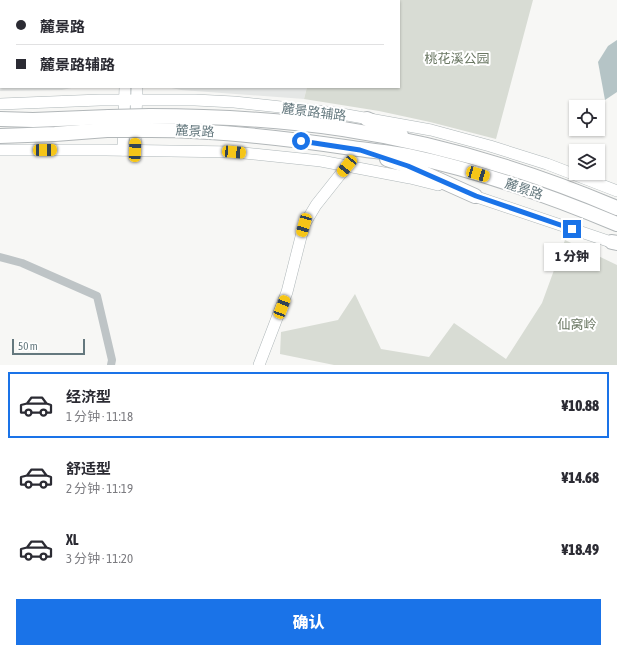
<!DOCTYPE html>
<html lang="zh">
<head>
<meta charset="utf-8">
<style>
	body { margin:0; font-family:"Asap Condensed","Noto Sans SC",sans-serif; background:#f2f2f3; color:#2b2b33; height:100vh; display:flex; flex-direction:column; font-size:15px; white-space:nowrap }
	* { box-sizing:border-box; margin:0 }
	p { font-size:13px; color:#7c7c81 }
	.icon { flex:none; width:22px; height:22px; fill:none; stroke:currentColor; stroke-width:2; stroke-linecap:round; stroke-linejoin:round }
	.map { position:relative; height:365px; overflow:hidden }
	.sheet { display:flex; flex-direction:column; background:#fff; flex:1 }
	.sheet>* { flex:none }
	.hud { position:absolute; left:0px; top:0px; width:400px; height:88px; box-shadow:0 1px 3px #0004; display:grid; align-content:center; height:88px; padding:0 16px; background:#fff }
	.controls { position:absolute; left:569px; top:100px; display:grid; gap:8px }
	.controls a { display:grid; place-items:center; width:36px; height:36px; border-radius:0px; background:#fff; box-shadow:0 1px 3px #0004; font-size:20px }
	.scale { position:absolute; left:12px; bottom:10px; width:73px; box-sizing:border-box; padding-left:4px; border:2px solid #64787e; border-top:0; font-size:11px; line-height:14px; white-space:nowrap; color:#64787e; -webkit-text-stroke:3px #fff; paint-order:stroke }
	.end { position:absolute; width:18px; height:18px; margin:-9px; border:5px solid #1a73e8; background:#fff; box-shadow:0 0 0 2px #fff }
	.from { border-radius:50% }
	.bubble { position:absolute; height:28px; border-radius:0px; background:#fff; box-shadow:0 1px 3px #0004; font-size:13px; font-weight:800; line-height:28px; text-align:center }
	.car { position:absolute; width:12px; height:24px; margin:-12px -6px; border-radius:5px; box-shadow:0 0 3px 1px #0007; background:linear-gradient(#f5c518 24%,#345 0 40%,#f5c518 0 76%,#345 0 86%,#f5c518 0) }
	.hud b { display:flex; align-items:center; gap:14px; height:38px; font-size:15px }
	.hud b+b { border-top:1px solid #e1e1e2 }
	.hud i { width:10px; height:10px; background:#2b2b33 }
	ul { padding:7px 0 0; list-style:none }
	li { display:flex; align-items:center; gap:12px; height:66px; margin:0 8px 6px; padding:0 8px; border:2px solid transparent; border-radius:0px }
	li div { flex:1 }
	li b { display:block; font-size:15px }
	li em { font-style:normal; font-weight:800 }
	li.on { border-color:#1a73e8 }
	li>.icon { width:36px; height:36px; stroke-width:1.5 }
	.primary-button { display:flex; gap:8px; margin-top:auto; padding:8px 16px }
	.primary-button a { flex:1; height:46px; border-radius:0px; background:#1a73e8; color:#fff; font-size:16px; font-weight:800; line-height:46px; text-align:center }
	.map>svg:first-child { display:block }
	.built { fill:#e5e7e6 }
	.green { fill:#d8dcd4 }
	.water { fill:#b5c4c6 }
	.building { fill:#a3afb2; stroke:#d9d9d7 }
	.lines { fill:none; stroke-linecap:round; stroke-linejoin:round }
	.secondary-casing { stroke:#afb7b9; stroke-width:12 }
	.highway-casing { stroke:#b2b7b9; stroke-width:16 }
	.street { stroke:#bec4c6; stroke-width:8 }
	.secondary { stroke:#fff; stroke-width:11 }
	.highway { stroke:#fff; stroke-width:14 }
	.highway-bridge-casing { stroke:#b2b7b9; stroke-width:16; stroke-linecap:butt }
	.highway-bridge { stroke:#fff; stroke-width:14 }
	.route { stroke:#1a73e8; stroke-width:5 }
	.labels { text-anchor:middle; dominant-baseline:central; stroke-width:4; stroke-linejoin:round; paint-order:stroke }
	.park-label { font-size:13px; fill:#6a7763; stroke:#fff }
	.street-label { font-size:13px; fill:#64787e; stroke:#fff }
</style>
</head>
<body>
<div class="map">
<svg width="617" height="365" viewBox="0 0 617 365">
	<rect width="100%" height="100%" fill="#f7f7f5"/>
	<!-- built -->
	<g class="built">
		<path d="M 0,0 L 102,0 L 1,1 L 1,87 L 76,87 L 62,90 L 0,91 Z"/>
		<path d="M 154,0 L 342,0 L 154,1 Z"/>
		<path d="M 167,87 L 307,87 L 304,99 L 181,90 Z"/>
	</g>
	<!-- green -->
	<g class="green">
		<path d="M 342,0 L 533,0 L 496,139 L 430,122 L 379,111 L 304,99 L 307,87 L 399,87 L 399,1 L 341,1 Z"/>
		<path d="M 565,240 L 617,265 L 617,365 L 334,365 L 280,354 L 281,332 L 338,320 L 355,294 L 381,349 L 429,357 L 454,323 L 506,359 L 542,303 Z"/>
	</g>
	<!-- water -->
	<path class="water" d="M 617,40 L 617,92 L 605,100 L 598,62 L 608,46 Z"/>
	<!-- building -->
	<g class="building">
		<path d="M 0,0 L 73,0 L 1,1 L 1,46 Z"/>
		<path d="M 198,0 L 282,0 L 197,1 Z"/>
	</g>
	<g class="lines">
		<defs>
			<g id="secondary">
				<path d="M 129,1 L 129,0"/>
				<path d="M 141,1 L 141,0"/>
				<path d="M 0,104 L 100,100 L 195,100 L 234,102 L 336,113 L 431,130 L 490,146 L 547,164 L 617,191"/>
				<path d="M 0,150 L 106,150 L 234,152 L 321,161 L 410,178 L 438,185"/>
				<path d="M 123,150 L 125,87"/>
				<path d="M 135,150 L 137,87"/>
				<path d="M 468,194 L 617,244"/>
				<path d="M 259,365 L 287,292 L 304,225 L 316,205 L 347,166"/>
			</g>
			<g id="highway">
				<path d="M 150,116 C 214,116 280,120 343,129 C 437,143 530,171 617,208"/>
				<path d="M 0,119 L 33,120 L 109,117"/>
				<path d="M 367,119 L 401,135"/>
				<path d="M 150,130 C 218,130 285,138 352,148 C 371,151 390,152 409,156 C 480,171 550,196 617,224"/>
				<path d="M 0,136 L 55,134 L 107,130"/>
				<path d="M 387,159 L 408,166 L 475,196"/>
				<path d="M 612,242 L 617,243"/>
			</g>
		</defs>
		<!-- secondary casing -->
		<use href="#secondary" class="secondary-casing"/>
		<!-- highway casing -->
		<use href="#highway" class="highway-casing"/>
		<!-- street -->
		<path class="street" d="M 0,257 L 22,263 L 97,296 L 112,360 L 111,365"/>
		<!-- secondary -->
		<use href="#secondary" class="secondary"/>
		<!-- highway -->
		<use href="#highway" class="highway"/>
		<defs>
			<g id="highway-bridge">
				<path d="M 109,117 L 150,116"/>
				<path d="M 107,130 L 150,130"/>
			</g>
		</defs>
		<!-- highway-bridge casing -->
		<use href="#highway-bridge" class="highway-bridge-casing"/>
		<!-- highway-bridge -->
		<use href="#highway-bridge" class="highway-bridge"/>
	</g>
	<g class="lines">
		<!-- route -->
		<path class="route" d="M 301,141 L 360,150 L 408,166 L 476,196 L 572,229"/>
	</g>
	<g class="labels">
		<!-- park labels -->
		<g class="park-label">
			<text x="457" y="58">桃花溪公园</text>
			<text x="577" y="324">仙窝岭</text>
		</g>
		<!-- street labels -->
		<g class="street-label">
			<text transform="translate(314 112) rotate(7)">麓景路辅路</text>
			<text transform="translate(195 131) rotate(3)">麓景路</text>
			<text transform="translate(524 189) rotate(19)">麓景路</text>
		</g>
	</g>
</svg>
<div class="controls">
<a><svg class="icon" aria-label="locate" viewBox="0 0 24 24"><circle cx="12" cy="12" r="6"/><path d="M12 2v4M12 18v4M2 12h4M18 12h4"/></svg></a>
<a><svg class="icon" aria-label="layers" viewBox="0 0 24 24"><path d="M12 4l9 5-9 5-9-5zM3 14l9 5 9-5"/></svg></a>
</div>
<div class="scale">50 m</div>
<i class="end from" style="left:301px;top:141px"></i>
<i class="end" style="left:572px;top:229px"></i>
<div class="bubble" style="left:544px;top:243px;width:56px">1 分钟</div>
<i class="car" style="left:45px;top:150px;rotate:89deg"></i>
<i class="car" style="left:135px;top:150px;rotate:2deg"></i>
<i class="car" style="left:234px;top:152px;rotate:95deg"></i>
<i class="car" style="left:347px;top:166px;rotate:219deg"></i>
<i class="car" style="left:478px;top:174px;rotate:106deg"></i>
<i class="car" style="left:304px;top:225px;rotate:196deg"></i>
<i class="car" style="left:282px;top:307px;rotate:21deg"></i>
<div class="hud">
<b><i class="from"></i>麓景路</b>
<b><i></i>麓景路辅路</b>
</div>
</div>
<section class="sheet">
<ul>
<li class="on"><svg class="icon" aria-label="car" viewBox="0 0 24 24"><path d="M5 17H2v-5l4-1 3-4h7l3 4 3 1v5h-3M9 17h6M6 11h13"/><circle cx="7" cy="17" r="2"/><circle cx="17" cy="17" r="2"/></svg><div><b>经济型</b><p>1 分钟 · 11:18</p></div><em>¥10.88</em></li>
<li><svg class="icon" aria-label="car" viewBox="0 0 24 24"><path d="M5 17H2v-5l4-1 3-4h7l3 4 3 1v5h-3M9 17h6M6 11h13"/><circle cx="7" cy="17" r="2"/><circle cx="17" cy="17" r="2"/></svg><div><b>舒适型</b><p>2 分钟 · 11:19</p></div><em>¥14.68</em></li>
<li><svg class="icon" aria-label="car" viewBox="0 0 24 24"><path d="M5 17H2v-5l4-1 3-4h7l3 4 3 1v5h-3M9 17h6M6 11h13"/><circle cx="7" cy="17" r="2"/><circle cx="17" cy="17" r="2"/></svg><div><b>XL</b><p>3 分钟 · 11:20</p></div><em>¥18.49</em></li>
</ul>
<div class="primary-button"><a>确认</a></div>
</section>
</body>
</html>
